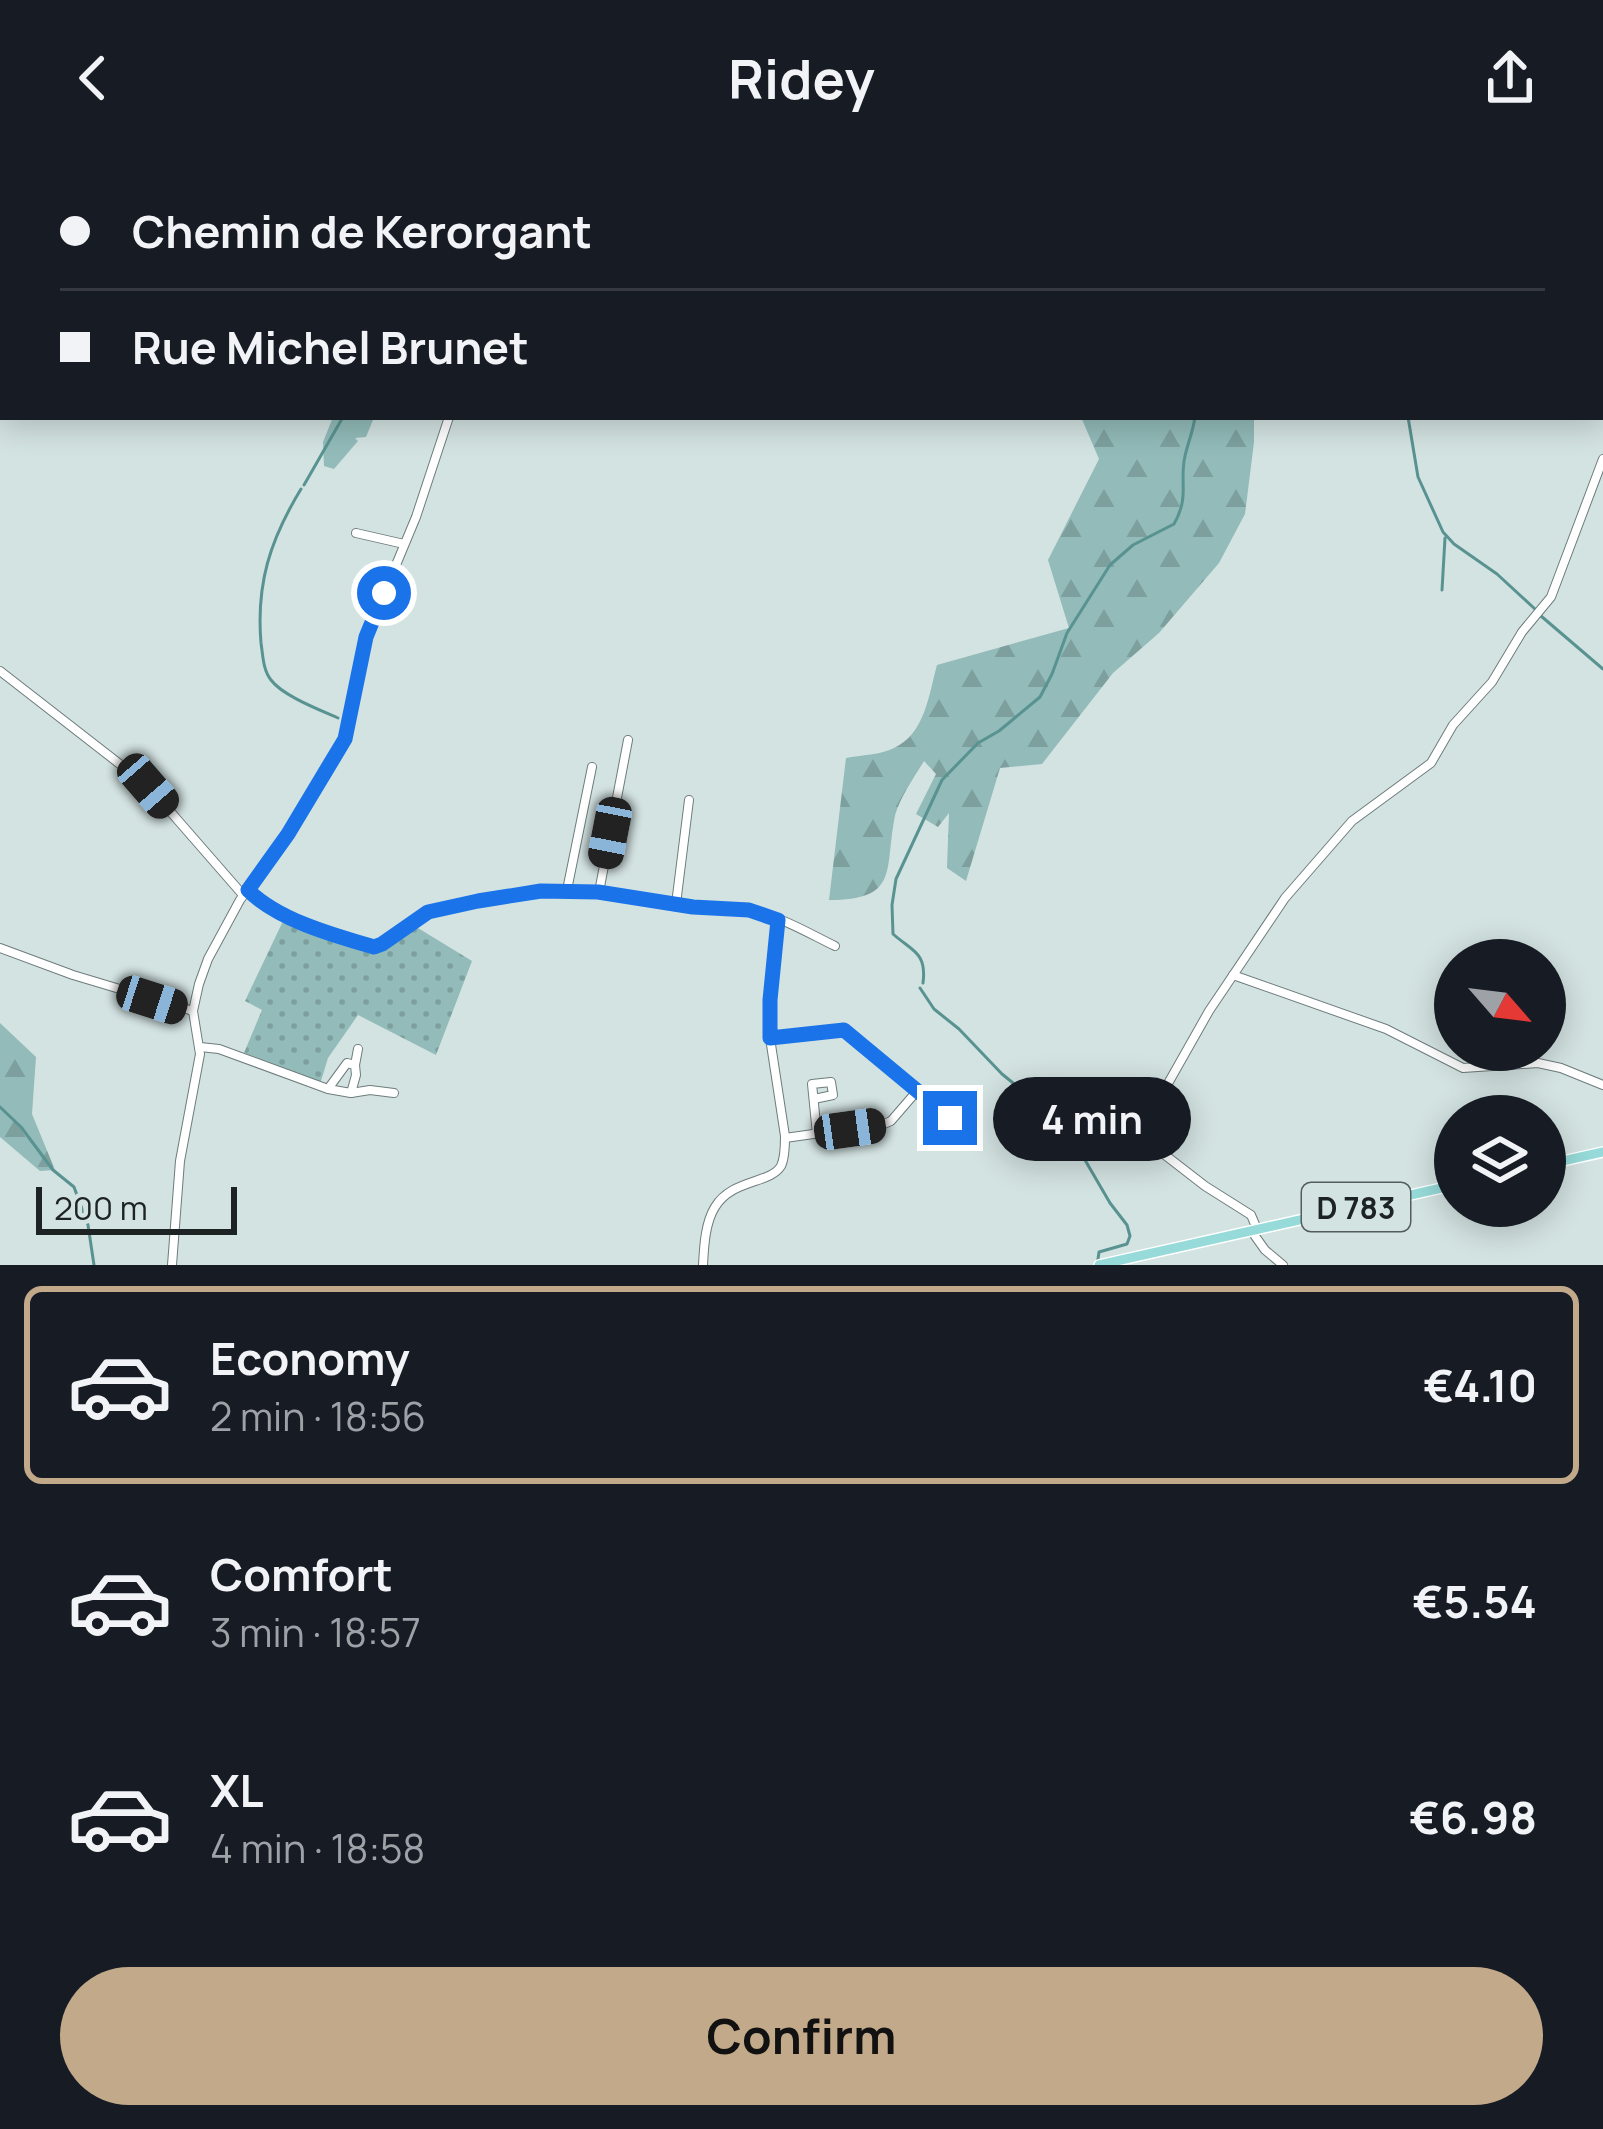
<!DOCTYPE html>
<html lang="en">
<head>
<meta charset="utf-8">
<style>
	body { margin:0; font-family:Manrope,sans-serif; background:#242831; color:#f1f3f6; height:100vh; display:flex; flex-direction:column; font-size:45px; white-space:nowrap }
	* { box-sizing:border-box; margin:0 }
	p { font-size:39px; color:#9ea1a6 }
	.icon { flex:none; width:66px; height:66px; fill:none; stroke:currentColor; stroke-width:2; stroke-linecap:round; stroke-linejoin:round }
	.map { position:relative; height:1109px; overflow:hidden }
	.sheet { display:flex; flex-direction:column; background:#171b24; flex:1 }
	.sheet>* { flex:none }
	.banner { position:absolute; left:0px; top:0px; width:1605px; height:264px; box-shadow:0 6px 30px #0003; display:grid; align-content:center; height:264px; padding:0 60px; background:#171b24 }
	.needle { width:78px; rotate:118deg }
	.tools { position:absolute; left:1434px; top:783px; display:grid; gap:24px }
	.tools a { display:grid; place-items:center; width:132px; height:132px; border-radius:50%; background:#171b24; box-shadow:0 6px 30px #0003; font-size:60px }
	.scale { position:absolute; left:36px; bottom:30px; width:201px; box-sizing:border-box; padding-left:12px; border:6px solid #1d2322; border-top:0; font-size:33px; line-height:42px; white-space:nowrap; color:#1d2322; -webkit-text-stroke:9px #d3e3e2; paint-order:stroke }
	.end { position:absolute; width:54px; height:54px; margin:-27px; border:15px solid #1a73e8; background:#fff; box-shadow:0 0 0 6px #fff }
	.from { border-radius:50% }
	.bubble { position:absolute; height:84px; border-radius:42px; background:#171b24; box-shadow:0 6px 30px #0003; font-size:39px; font-weight:700; line-height:84px; text-align:center }
	.car { position:absolute; width:36px; height:72px; margin:-36px -18px; border-radius:15px; box-shadow:0 0 9px 3px #0007; background:linear-gradient(#222 24%,#8ab4d8 0 40%,#222 0 76%,#8ab4d8 0 86%,#222 0) }
	.banner b { display:flex; align-items:center; gap:42px; height:114px; font-size:45px }
	.banner b+b { border-top:3px solid #363941 }
	.banner i { width:30px; height:30px; background:#f1f3f6 }
	ul { padding:21px 0 0; list-style:none }
	li { display:flex; align-items:center; gap:36px; height:198px; margin:0 24px 18px; padding:0 36px; border:6px solid transparent; border-radius:18px }
	li div { flex:1 }
	li b { display:block; font-size:45px }
	li em { font-style:normal; font-weight:700 }
	li.selected { border-color:#c2a98a }
	li>.icon { width:108px; height:108px; stroke-width:1.5 }
	.primary-button { display:flex; gap:24px; margin-top:auto; padding:24px 60px }
	.primary-button a { flex:1; height:138px; border-radius:72px; background:#c2a98a; color:#111; font-size:48px; font-weight:700; line-height:138px; text-align:center }
	header { display:flex; justify-content:space-between; align-items:center; height:156px; padding:0 60px; background:#171b24; font-size:54px; font-weight:700 }
	.map>svg:first-child { display:block }
	.forest { fill:url(#forest-firs) }
	.park { fill:url(#park-dots) }
	.lines { fill:none; stroke-linecap:round; stroke-linejoin:round }
	.stream { stroke:#599391; stroke-width:3 }
	.minor-casing { stroke:#6e7c7c; stroke-width:10 }
	.major-casing { stroke:#fff; stroke-width:12 }
	.minor { stroke:#fff; stroke-width:8 }
	.major { stroke:#96dbd9; stroke-width:9 }
	.route { stroke:#1a73e8; stroke-width:15 }
	.labels { text-anchor:middle; dominant-baseline:central; stroke-width:9; stroke-linejoin:round; paint-order:stroke }
	.shield { fill:#d3e3e2; stroke:#545d5c; stroke-width:3 }
	.shield-label { font-size:30px; font-weight:bold; fill:#1d2322 }
</style>
</head>
<body>
<header><svg class="icon" aria-label="back" viewBox="0 0 24 24"><path d="M15 5l-7 7 7 7"/></svg>Ridey<svg class="icon" aria-label="share" viewBox="0 0 24 24"><path d="M12 15V3M7 8l5-5 5 5M5 13v7h14v-7"/></svg></header>
<div class="map">
<svg width="1603" height="1109" viewBox="0 0 1603 1109">
	<defs>
		<pattern id="forest-firs" width="22" height="20" patternUnits="userSpaceOnUse" patternTransform="scale(3)"><rect width="22" height="20" fill="#92bbb9"/><path d="M5 1l3.5 6h-7zM16 11l3.5 6h-7z" fill="#7da09f"/></pattern>
		<pattern id="park-dots" width="8" height="8" patternUnits="userSpaceOnUse" patternTransform="scale(3)"><rect width="8" height="8" fill="#92bbb9"/><path d="M2 2h.1M6 6h.1" fill="none" stroke="#7da09f" stroke-width="1.8" stroke-linecap="round"/></pattern>
	</defs>
	<rect width="100%" height="100%" fill="#d3e3e2"/>
	<!-- forest -->
	<g class="forest">
		<path d="M 333,261 L 367,261 L 373,264 L 366,281 L 355,282 L 358,285 L 334,313 L 324,310 L 323,286 Z"/>
		<path d="M 1081,261 L 1254,261 L 1254,286 L 1245,358 L 1219,407 L 1159,477 L 1113,517 L 1042,608 L 1000,612 L 966,725 L 947,712 L 949,657 L 938,671 L 916,658 L 936,618 L 924,605 C 914,622 897,645 894,665 C 885,716 898,744 829,744 L 846,602 C 861,599 881,599 894,592 C 925,578 929,538 937,509 L 1069,472 L 1048,404 L 1099,303 Z"/>
		<path d="M 0,867 L 36,901 L 32,958 L 55,1014 L 40,1015 L 0,981 Z"/>
	</g>
	<!-- park -->
	<path class="park" d="M 284,763 L 377,797 L 413,769 L 472,805 L 436,899 L 358,859 L 328,902 L 320,928 L 244,897 L 262,854 L 245,845 Z"/>
	<g class="lines">
		<!-- stream -->
		<g class="stream">
			<path d="M 193,0 L 193,3"/>
			<path d="M 1205,0 L 1208,3"/>
			<path d="M 1408,261 L 1418,321 L 1443,376 L 1454,388 L 1497,418 L 1535,453"/>
			<path d="M 304,329 L 343,261"/>
			<path d="M 301,333 C 270,384 256,428 261,487 C 263,500 263,514 271,524 C 283,540 320,554 338,562"/>
			<path d="M 1442,434 L 1445,382"/>
			<path d="M 1541,460 L 1603,513"/>
			<path d="M 923,827 C 927,796 912,795 893,778 L 892,749 L 896,723 L 942,624 L 978,587 L 999,575 L 1040,541 L 1052,518 L 1067,477 L 1110,409 L 1133,389 L 1174,368 C 1190,340 1179,326 1185,300 C 1188,286 1193,276 1195,261"/>
			<path d="M 920,832 L 934,853 L 959,873 L 1002,918 L 1029,940 L 1052,970 L 1085,1004 L 1110,1047 L 1127,1069 L 1130,1080 L 1127,1088 L 1099,1096 L 1098,1103"/>
			<path d="M 0,951 L 21,971 L 53,1014 L 74,1031 L 88,1069 L 94,1109"/>
		</g>
		<defs>
			<g id="minor">
				<path d="M 498,0 L 502,3"/>
				<path d="M 721,0 L 722,3"/>
				<path d="M 294,3 L 295,0"/>
				<path d="M 642,3 L 648,0"/>
				<path d="M 356,377 L 404,388"/>
				<path d="M 0,515 L 148,630 L 243,739"/>
				<path d="M 247,734 C 279,764 333,779 373,791 C 397,784 412,761 437,754 C 527,727 594,734 684,749 C 706,753 728,751 749,755 C 779,759 808,777 835,790"/>
				<path d="M 567,734 L 592,611"/>
				<path d="M 599,736 L 628,584"/>
				<path d="M 676,748 L 689,644"/>
				<path d="M 0,792 L 73,819 L 193,855"/>
				<path d="M 1233,819 L 1386,873 L 1463,912 L 1538,907 L 1561,912 L 1603,929"/>
				<path d="M 770,882 L 845,874 L 950,962"/>
				<path d="M 200,891 L 219,893 L 328,933 L 347,907 L 355,909 L 356,919 L 351,937 L 328,933"/>
				<path d="M 355,909 L 358,893"/>
				<path d="M 351,937 L 370,934 L 394,937"/>
				<path d="M 814,943 L 833,939 L 831,926 L 812,928 L 817,978"/>
				<path d="M 785,982 L 884,968 L 891,965 L 917,935"/>
				<path d="M 172,1109 L 180,1005 L 200,898 L 193,855 L 199,828 L 208,803 L 240,744 L 274,699 L 327,617 L 345,583 L 366,481 L 416,361 L 449,261"/>
				<path d="M 703,1109 C 704,1091 705,1067 715,1051 C 732,1023 770,1028 781,1010 C 785,1002 785,989 785,980 L 770,882 L 770,844 L 779,764"/>
				<path d="M 1283,1109 L 1265,1094 L 1255,1080 L 1257,1073 L 1251,1059 L 1205,1030 L 1156,992 L 1150,980 L 1149,970 L 1153,954 L 1209,855 L 1285,742 L 1352,665 L 1431,607 L 1453,569 L 1492,526 L 1522,476 L 1551,441 L 1603,303"/>
			</g>
			<g id="major">
				<path d="M 1545,1009 L 1603,996"/>
				<path d="M 1099,1109 L 1455,1029"/>
			</g>
		</defs>
		<!-- minor casing -->
		<use href="#minor" class="minor-casing"/>
		<!-- major casing -->
		<use href="#major" class="major-casing"/>
		<!-- minor -->
		<use href="#minor" class="minor"/>
		<!-- major -->
		<use href="#major" class="major"/>
	</g>
	<g class="lines">
		<!-- route -->
		<path class="route" d="M 384,437 L 366,481 L 345,583 L 288,678 L 248,734 C 278,764 333,779 374,791 L 382,788 L 428,756 L 478,745 L 541,735 L 598,736 L 693,751 L 749,754 L 778,764 L 770,844 L 770,882 L 844,874 L 950,962"/>
	</g>
	<g class="labels">
		<!-- shield labels -->
		<rect class="shield" x="1302" y="1027" width="108" height="48" rx="9"/>
		<g class="shield-label">
			<text x="1356" y="1051">D 783</text>
		</g>
	</g>
</svg>
<div class="tools">
<a><svg class="needle" viewBox="-14 -14 28 28"><path d="M0-13l5 13h-10z" fill="#e53935"/><path d="M0 13l5-13h-10z" fill="#9ea1a6"/></svg></a>
<a><svg class="icon" aria-label="layers" viewBox="0 0 24 24"><path d="M12 4l9 5-9 5-9-5zM3 14l9 5 9-5"/></svg></a>
</div>
<div class="scale">200 m</div>
<i class="end from" style="left:384px;top:437px"></i>
<i class="end" style="left:950px;top:962px"></i>
<div class="bubble" style="left:993px;top:921px;width:198px">4 min</div>
<i class="car" style="left:148px;top:630px;rotate:139deg"></i>
<i class="car" style="left:610px;top:677px;rotate:191deg"></i>
<i class="car" style="left:152px;top:844px;rotate:108deg"></i>
<i class="car" style="left:850px;top:973px;rotate:82deg"></i>
<div class="banner">
<b><i class="from"></i>Chemin de Kerorgant</b>
<b><i></i>Rue Michel Brunet</b>
</div>
</div>
<section class="sheet">
<ul>
<li class="selected"><svg class="icon" aria-label="car" viewBox="0 0 24 24"><path d="M5 17H2v-5l4-1 3-4h7l3 4 3 1v5h-3M9 17h6M6 11h13"/><circle cx="7" cy="17" r="2"/><circle cx="17" cy="17" r="2"/></svg><div><b>Economy</b><p>2 min · 18:56</p></div><em>€4.10</em></li>
<li><svg class="icon" aria-label="car" viewBox="0 0 24 24"><path d="M5 17H2v-5l4-1 3-4h7l3 4 3 1v5h-3M9 17h6M6 11h13"/><circle cx="7" cy="17" r="2"/><circle cx="17" cy="17" r="2"/></svg><div><b>Comfort</b><p>3 min · 18:57</p></div><em>€5.54</em></li>
<li><svg class="icon" aria-label="car" viewBox="0 0 24 24"><path d="M5 17H2v-5l4-1 3-4h7l3 4 3 1v5h-3M9 17h6M6 11h13"/><circle cx="7" cy="17" r="2"/><circle cx="17" cy="17" r="2"/></svg><div><b>XL</b><p>4 min · 18:58</p></div><em>€6.98</em></li>
</ul>
<div class="primary-button"><a>Confirm</a></div>
</section>
</body>
</html>
